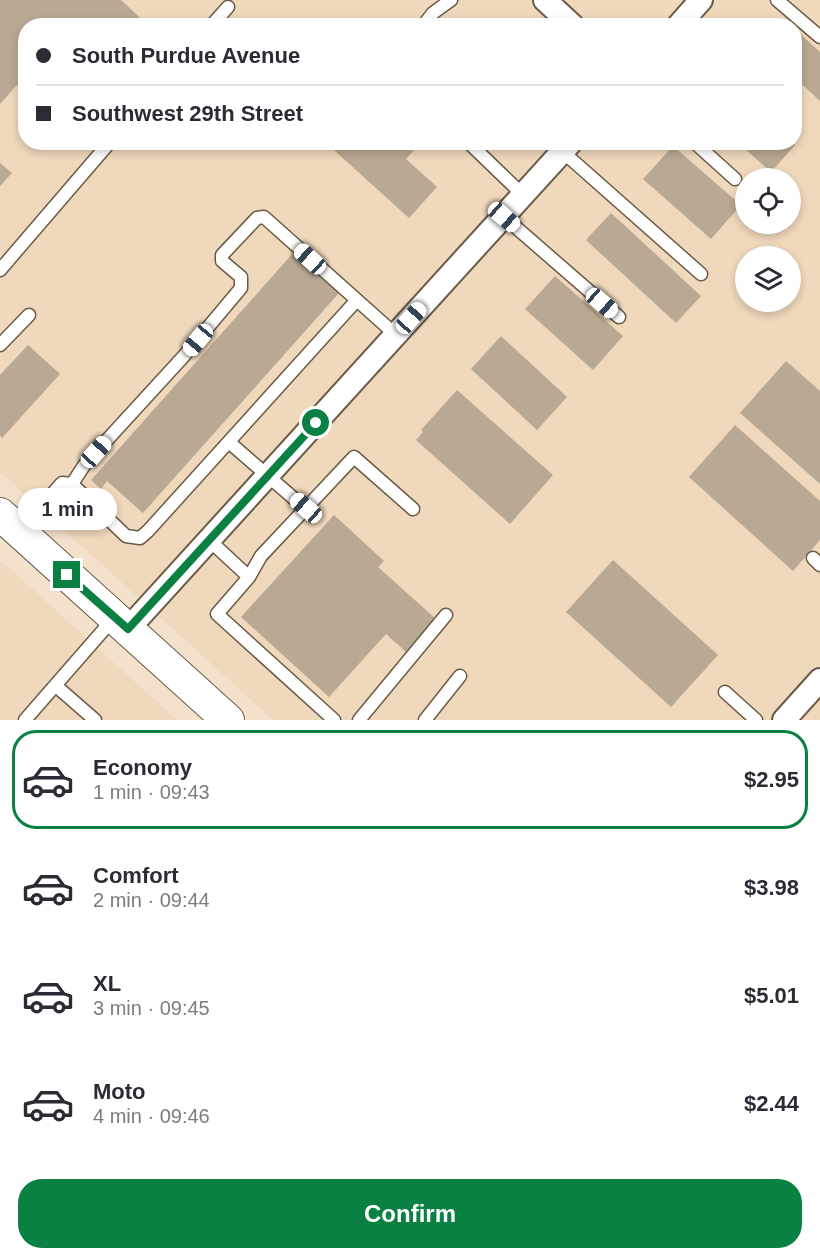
<!DOCTYPE html>
<html lang="en">
<head>
<meta charset="utf-8">
<style>
	body { margin:0; font-family:Arial,sans-serif; background:#f7f7f7; color:#2b2b33; height:100vh; display:flex; flex-direction:column; font-size:22px; white-space:nowrap }
	* { box-sizing:border-box; margin:0 }
	p { font-size:20px; color:#7c7c81 }
	.icon { flex:none; width:33px; height:33px; fill:none; stroke:currentColor; stroke-width:2; stroke-linecap:round; stroke-linejoin:round }
	.map { position:relative; height:720px; overflow:hidden }
	.details { display:flex; flex-direction:column; background:#fff; flex:1 }
	.details>* { flex:none }
	.guide { position:absolute; left:18px; top:18px; width:784px; height:132px; border-radius:24px; box-shadow:0 3px 9px #0003; display:grid; align-content:center; height:132px; padding:0 18px; background:#fff }
	.buttons { position:absolute; left:735px; top:168px; display:grid; gap:12px }
	.buttons a { display:grid; place-items:center; width:66px; height:66px; border-radius:50%; background:#fff; box-shadow:0 3px 9px #0003; font-size:30px }
	.end { position:absolute; width:27px; height:27px; margin:-14px; border:8px solid #0b8043; background:#fff; box-shadow:0 0 0 3px #fff }
	.from { border-radius:50% }
	.bubble { position:absolute; height:42px; border-radius:21px; background:#fff; box-shadow:0 3px 9px #0003; font-size:20px; font-weight:800; line-height:42px; text-align:center }
	.car { position:absolute; width:18px; height:36px; margin:-18px -9px; border-radius:8px; box-shadow:0 0 4px 2px #0007; background:linear-gradient(#fff 24%,#345 0 40%,#fff 0 76%,#345 0 86%,#fff 0) }
	.guide b { display:flex; align-items:center; gap:21px; height:57px; font-size:22px }
	.guide b+b { border-top:2px solid #e1e1e2 }
	.guide i { width:15px; height:15px; background:#2b2b33 }
	ul { padding:10px 0 0; list-style:none }
	li { display:flex; align-items:center; gap:18px; height:99px; margin:0 12px 9px; padding:0 6px; border:3px solid transparent; border-radius:24px }
	li div { flex:1 }
	li b { display:block; font-size:22px }
	li em { font-style:normal; font-weight:800 }
	li.active { border-color:#0b8043 }
	li>.icon { width:54px; height:54px; stroke-width:1.5 }
	.primary-button { display:flex; gap:12px; margin-top:auto; padding:12px 18px }
	.primary-button a { flex:1; height:69px; border-radius:24px; background:#0b8043; color:#fff; font-size:24px; font-weight:800; line-height:69px; text-align:center }
	.map>svg:first-child { display:block }
	.built { fill:#efd8bb; fill-rule:evenodd }
	.building { fill:#b9a892 }
	.lines { fill:none; stroke-linecap:round; stroke-linejoin:round }
	.lane-casing { stroke:#6a5b47; stroke-width:15 }
	.street-casing { stroke:#6a5b47; stroke-width:26 }
	.secondary-casing { stroke:#6a5b47; stroke-width:34 }
	.lane { stroke:#fff; stroke-width:12 }
	.street { stroke:#fff; stroke-width:22 }
	.secondary { stroke:#fff; stroke-width:32 }
	.route { stroke:#0b8043; stroke-width:8 }
</style>
</head>
<body>
<div class="map">
<svg width="820" height="720" viewBox="0 0 820 720">
	<rect width="100%" height="100%" fill="#f4e1cb"/>
	<!-- built -->
	<g class="built">
		<path d="M 0,0 L 820,0 L 820,720 L 273,720 L 0,472 ZM 26,26 L 795,26 L 795,142 L 26,142 ZM 746,178 L 790,178 L 790,224 L 746,224 ZM 746,256 L 790,256 L 790,302 L 746,302 Z"/>
		<path d="M 0,560 L 177,720 L 0,720 Z"/>
	</g>
	<!-- building -->
	<g class="building">
		<path d="M 0,0 L 121,0 L 149,26 L 26,26 L 26,92 L 17,85 L 0,104 Z"/>
		<path d="M 795,29 L 820,52 L 820,101 L 795,78 Z"/>
		<path d="M 325,142 L 406,142 L 414,150 L 406,159 L 437,187 L 409,218 Z"/>
		<path d="M 737,142 L 792,142 L 795,145 L 771,172 Z"/>
		<path d="M 673,146 L 741,205 L 711,239 L 643,179 Z"/>
		<path d="M 0,163 L 12,173 L 0,186 Z"/>
		<path d="M 611,213 L 701,296 L 676,323 L 586,240 Z"/>
		<path d="M 294,252 L 339,293 L 143,513 L 107,481 L 101,489 L 91,480 Z"/>
		<path d="M 555,276 L 623,336 L 593,370 L 525,309 Z"/>
		<path d="M 501,336 L 567,397 L 537,430 L 471,369 Z"/>
		<path d="M 28,345 L 60,374 L 2,438 L 0,435 L 0,375 Z"/>
		<path d="M 786,361 L 820,391 L 820,484 L 740,413 Z"/>
		<path d="M 457,390 L 553,475 L 510,524 L 416,440 L 423,432 L 421,430 Z"/>
		<path d="M 735,425 L 820,501 L 820,540 L 793,571 L 689,477 Z"/>
		<path d="M 334,515 L 384,561 L 378,567 L 436,619 L 406,652 L 386,634 L 329,697 L 241,617 Z"/>
		<path d="M 613,560 L 718,655 L 671,707 L 566,612 Z"/>
	</g>
	<g class="lines">
		<defs>
			<g id="lane">
				<path d="M 777,0 L 820,37"/>
				<path d="M 211,26 L 228,7"/>
				<path d="M 423,26 L 433,13 L 451,0"/>
				<path d="M 468,142 L 523,195"/>
				<path d="M 694,142 L 735,179"/>
				<path d="M 563,152 L 701,274"/>
				<path d="M 504,217 L 619,317"/>
				<path d="M 0,270 L 110,142"/>
				<path d="M 0,345 L 29,315"/>
				<path d="M 230,443 L 306,509"/>
				<path d="M 72,484 L 85,464 L 183,357 L 241,288 L 241,277 L 222,261 L 222,255 L 257,218 L 264,217 L 396,335"/>
				<path d="M 20,531 L 62,483 L 72,484 L 126,536 L 140,538 L 148,531 L 356,301"/>
				<path d="M 209,540 L 249,577"/>
				<path d="M 813,558 L 820,565"/>
				<path d="M 56,686 L 95,720"/>
				<path d="M 725,692 L 756,720"/>
				<path d="M 25,720 L 114,618"/>
				<path d="M 334,720 L 217,614 L 249,577 L 261,556 L 354,457 L 413,509"/>
				<path d="M 359,720 L 446,615"/>
				<path d="M 425,720 L 460,676"/>
			</g>
			<g id="street">
				<path d="M 545,0 L 573,26"/>
				<path d="M 678,26 L 701,0"/>
				<path d="M 128,629 L 571,142"/>
				<path d="M 784,720 L 820,680"/>
			</g>
			<path id="secondary" d="M 0,514 L 228,720"/>
		</defs>
		<!-- lane casing -->
		<use href="#lane" class="lane-casing"/>
		<!-- street casing -->
		<use href="#street" class="street-casing"/>
		<!-- secondary casing -->
		<use href="#secondary" class="secondary-casing"/>
		<!-- lane -->
		<use href="#lane" class="lane"/>
		<!-- street -->
		<use href="#street" class="street"/>
		<!-- secondary -->
		<use href="#secondary" class="secondary"/>
	</g>
	<g class="lines">
		<!-- route -->
		<path class="route" d="M 67,575 L 128,629 L 316,423"/>
	</g>
</svg>
<div class="buttons">
<a><svg class="icon" aria-label="locate" viewBox="0 0 24 24"><circle cx="12" cy="12" r="6"/><path d="M12 2v4M12 18v4M2 12h4M18 12h4"/></svg></a>
<a><svg class="icon" aria-label="layers" viewBox="0 0 24 24"><path d="M12 4l9 5-9 5-9-5zM3 14l9 5 9-5"/></svg></a>
</div>
<i class="end from" style="left:316px;top:423px"></i>
<i class="end" style="left:67px;top:575px"></i>
<div class="bubble" style="left:18px;top:488px;width:99px">1 min</div>
<i class="car" style="left:504px;top:217px;rotate:131deg"></i>
<i class="car" style="left:310px;top:259px;rotate:312deg"></i>
<i class="car" style="left:602px;top:303px;rotate:131deg"></i>
<i class="car" style="left:411px;top:318px;rotate:42deg"></i>
<i class="car" style="left:198px;top:340px;rotate:220deg"></i>
<i class="car" style="left:96px;top:452px;rotate:42deg"></i>
<i class="car" style="left:306px;top:508px;rotate:311deg"></i>
<div class="guide">
<b><i class="from"></i>South Purdue Avenue</b>
<b><i></i>Southwest 29th Street</b>
</div>
</div>
<section class="details">
<ul>
<li class="active"><svg class="icon" aria-label="car" viewBox="0 0 24 24"><path d="M5 17H2v-5l4-1 3-4h7l3 4 3 1v5h-3M9 17h6M6 11h13"/><circle cx="7" cy="17" r="2"/><circle cx="17" cy="17" r="2"/></svg><div><b>Economy</b><p>1 min · 09:43</p></div><em>$2.95</em></li>
<li><svg class="icon" aria-label="car" viewBox="0 0 24 24"><path d="M5 17H2v-5l4-1 3-4h7l3 4 3 1v5h-3M9 17h6M6 11h13"/><circle cx="7" cy="17" r="2"/><circle cx="17" cy="17" r="2"/></svg><div><b>Comfort</b><p>2 min · 09:44</p></div><em>$3.98</em></li>
<li><svg class="icon" aria-label="car" viewBox="0 0 24 24"><path d="M5 17H2v-5l4-1 3-4h7l3 4 3 1v5h-3M9 17h6M6 11h13"/><circle cx="7" cy="17" r="2"/><circle cx="17" cy="17" r="2"/></svg><div><b>XL</b><p>3 min · 09:45</p></div><em>$5.01</em></li>
<li><svg class="icon" aria-label="car" viewBox="0 0 24 24"><path d="M5 17H2v-5l4-1 3-4h7l3 4 3 1v5h-3M9 17h6M6 11h13"/><circle cx="7" cy="17" r="2"/><circle cx="17" cy="17" r="2"/></svg><div><b>Moto</b><p>4 min · 09:46</p></div><em>$2.44</em></li>
</ul>
<div class="primary-button"><a>Confirm</a></div>
</section>
</body>
</html>
